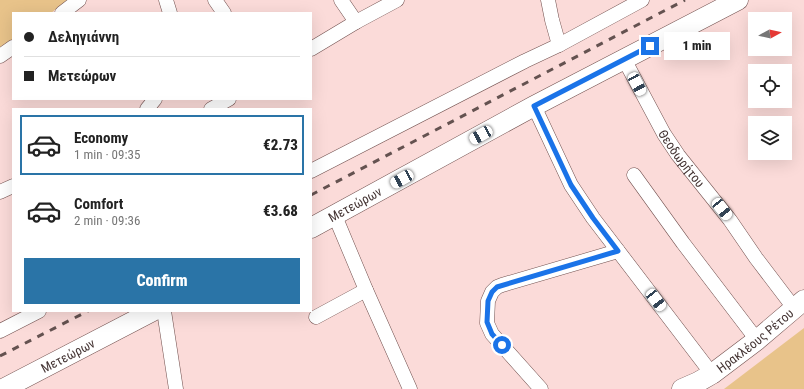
<!DOCTYPE html>
<html lang="en">
<head>
<meta charset="utf-8">
<style>
	body { margin:0; font-family:"Roboto Condensed",sans-serif; background:#f2f2f2; color:#222; height:100vh; display:flex; flex-direction:column; font-size:15px; white-space:nowrap }
	* { box-sizing:border-box; margin:0 }
	p { font-size:13px; color:#767676 }
	.icon { flex:none; width:22px; height:22px; fill:none; stroke:currentColor; stroke-width:2; stroke-linecap:round; stroke-linejoin:round }
	.map { position:relative; flex:1; overflow:hidden }
	.sheet { position:absolute; left:12px; top:108px; width:300px; height:204px; display:flex; flex-direction:column; background:#fff; border-radius:0px; box-shadow:0 4px 16px #0002 }
	.sheet>* { flex:none }
	.hud { position:absolute; left:12px; top:12px; width:300px; height:88px; border-radius:0px; box-shadow:0 4px 16px #0002; display:grid; align-content:center; height:88px; padding:0 12px; background:#fff }
	.needle { width:26px; rotate:82deg }
	.tools { position:absolute; left:748px; top:12px; display:grid; gap:8px }
	.tools a { display:grid; place-items:center; width:44px; height:44px; border-radius:0px; background:#fff; box-shadow:0 4px 16px #0002; font-size:20px }
	.end { position:absolute; width:18px; height:18px; margin:-9px; border:5px solid #1a73e8; background:#fff; box-shadow:0 0 0 2px #fff }
	.from { border-radius:50% }
	.bubble { position:absolute; height:28px; border-radius:0px; background:#fff; box-shadow:0 4px 16px #0002; font-size:13px; font-weight:800; line-height:28px; text-align:center }
	.car { position:absolute; width:12px; height:24px; margin:-12px -6px; border-radius:5px; box-shadow:0 0 3px 1px #0007; background:linear-gradient(#fff 24%,#345 0 40%,#fff 0 76%,#345 0 86%,#fff 0) }
	.hud b { display:flex; align-items:center; gap:14px; height:38px; font-size:15px }
	.hud b+b { border-top:1px solid #e0e0e0 }
	.hud i { width:10px; height:10px; background:#222 }
	ul { padding:7px 0 0; list-style:none }
	li { display:flex; align-items:center; gap:12px; height:60px; margin:0 8px 6px; padding:0 4px; border:2px solid transparent; border-radius:0px }
	li div { flex:1 }
	li b { display:block; font-size:15px }
	li em { font-style:normal; font-weight:800 }
	li.on { border-color:#2a74a7 }
	li>.icon { width:36px; height:36px; stroke-width:1.5 }
	.primary-button { display:flex; gap:8px; margin-top:auto; padding:8px 12px }
	.primary-button a { flex:1; height:46px; border-radius:0px; background:#2a74a7; color:#fff; font-size:16px; font-weight:800; line-height:46px; text-align:center }
	.map>svg:first-child { display:block }
	.green { fill:#e8c38a }
	.lines { fill:none; stroke-linecap:round; stroke-linejoin:round }
	.street-casing { stroke:#72514f; stroke-width:15 }
	.secondary-casing { stroke:#72514f; stroke-width:21 }
	.street { stroke:#fff; stroke-width:14 }
	.secondary { stroke:#fff; stroke-width:20 }
	.rail { stroke:#645250; stroke-width:3; stroke-dasharray:7 7; stroke-linecap:butt }
	.route { stroke:#1a73e8; stroke-width:5 }
	.labels { text-anchor:middle; dominant-baseline:central; stroke-width:3; stroke-linejoin:round; paint-order:stroke }
	.street-label { font-size:13px; fill:#433332; stroke:#fbdbd9 }
</style>
</head>
<body>
<div class="map">
<svg width="804" height="389" viewBox="0 0 804 389">
	<rect width="100%" height="100%" fill="#fbdbd9"/>
	<!-- green -->
	<g class="green">
		<path d="M 0,0 L 68,0 L 51,13 L 13,13 L 13,40 L 0,48 Z"/>
		<path d="M 804,328 L 804,389 L 724,389 Z"/>
	</g>
	<g class="lines">
		<defs>
			<g id="street">
				<path d="M 166,0 L 170,13"/>
				<path d="M 215,0 L 224,13"/>
				<path d="M 341,0 L 356,22"/>
				<path d="M 548,0 L 552,20 L 559,45"/>
				<path d="M 62,13 L 79,0"/>
				<path d="M 311,49 L 356,22 L 397,0"/>
				<path d="M 0,56 L 13,47"/>
				<path id="s1" d="M 624,59 L 664,134 L 678,155 L 730,220 L 756,258 L 794,308"/>
				<path d="M 534,106 L 571,185 L 593,218 L 712,374"/>
				<path d="M 147,109 L 155,99"/>
				<path d="M 211,109 L 229,99"/>
				<path d="M 311,171 L 525,61 L 559,45 L 642,0"/>
				<path d="M 634,175 L 683,243 L 757,340"/>
				<path d="M 0,192 L 13,186"/>
				<path d="M 335,216 L 366,290 L 410,389"/>
				<path d="M 164,311 L 176,389"/>
				<path d="M 316,317 L 366,290"/>
				<path d="M 0,331 L 39,311"/>
				<path d="M 541,389 L 492,334 L 487,323 L 488,301 L 492,292 L 497,287 L 502,285 L 618,251"/>
			</g>
			<g id="secondary">
				<path id="s2" d="M 311,228 L 534,106 L 738,0"/>
				<path id="s3" d="M 3,389 L 153,311"/>
				<path id="s4" d="M 682,389 L 698,382 L 712,374 L 757,340 L 804,300"/>
			</g>
		</defs>
		<!-- street casing -->
		<use href="#street" class="street-casing"/>
		<!-- secondary casing -->
		<use href="#secondary" class="secondary-casing"/>
		<!-- street -->
		<use href="#street" class="street"/>
		<!-- secondary -->
		<use href="#secondary" class="secondary"/>
		<!-- rail -->
		<g class="rail">
			<path d="M 311,195 L 685,0"/>
			<path d="M 0,356 L 88,311"/>
		</g>
	</g>
	<g class="lines">
		<!-- route -->
		<path class="route" d="M 502,345 L 492,334 L 487,322 L 488,301 L 492,292 L 497,287 L 618,251 L 593,218 L 571,185 L 534,106 L 650,46"/>
	</g>
	<g class="labels">
		<!-- street labels -->
		<g class="street-label">
			<text stroke="none"><textPath href="#s1" startOffset="115">Θεοδωρήτου</textPath></text>
			<text stroke="none"><textPath href="#s2" startOffset="50">Μετεώρων</textPath></text>
			<text stroke="none"><textPath href="#s4" startOffset="88">Ηρακλέους Ρέτου</textPath></text>
			<text stroke="none"><textPath href="#s3" startOffset="73">Μετεώρων</textPath></text>
		</g>
	</g>
</svg>
<div class="tools">
<a><svg class="needle" viewBox="-14 -14 28 28"><path d="M0-13l5 13h-10z" fill="#e53935"/><path d="M0 13l5-13h-10z" fill="#767676"/></svg></a>
<a><svg class="icon" aria-label="locate" viewBox="0 0 24 24"><circle cx="12" cy="12" r="6"/><path d="M12 2v4M12 18v4M2 12h4M18 12h4"/></svg></a>
<a><svg class="icon" aria-label="layers" viewBox="0 0 24 24"><path d="M12 4l9 5-9 5-9-5zM3 14l9 5 9-5"/></svg></a>
</div>
<i class="end from" style="left:502px;top:345px"></i>
<i class="end" style="left:650px;top:46px"></i>
<div class="bubble" style="left:664px;top:32px;width:66px">1 min</div>
<i class="car" style="left:637px;top:84px;rotate:152deg"></i>
<i class="car" style="left:481px;top:135px;rotate:241deg"></i>
<i class="car" style="left:402px;top:179px;rotate:241deg"></i>
<i class="car" style="left:722px;top:209px;rotate:141deg"></i>
<i class="car" style="left:656px;top:300px;rotate:142deg"></i>
<div class="hud">
<b><i class="from"></i>Δεληγιάννη</b>
<b><i></i>Μετεώρων</b>
</div>
<section class="sheet">
<ul>
<li class="on"><svg class="icon" aria-label="car" viewBox="0 0 24 24"><path d="M5 17H2v-5l4-1 3-4h7l3 4 3 1v5h-3M9 17h6M6 11h13"/><circle cx="7" cy="17" r="2"/><circle cx="17" cy="17" r="2"/></svg><div><b>Economy</b><p>1 min · 09:35</p></div><em>€2.73</em></li>
<li><svg class="icon" aria-label="car" viewBox="0 0 24 24"><path d="M5 17H2v-5l4-1 3-4h7l3 4 3 1v5h-3M9 17h6M6 11h13"/><circle cx="7" cy="17" r="2"/><circle cx="17" cy="17" r="2"/></svg><div><b>Comfort</b><p>2 min · 09:36</p></div><em>€3.68</em></li>
</ul>
<div class="primary-button"><a>Confirm</a></div>
</section>
</div>
</body>
</html>
